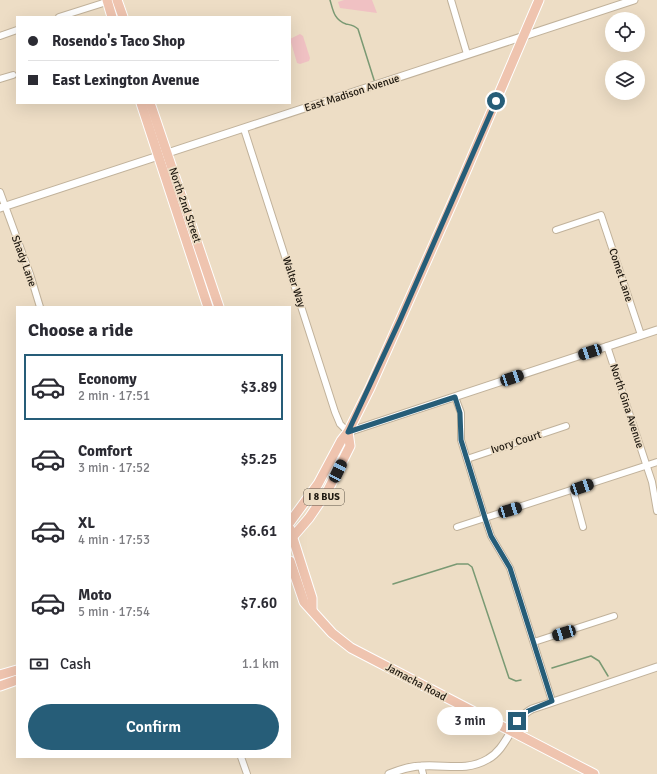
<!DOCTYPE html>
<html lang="en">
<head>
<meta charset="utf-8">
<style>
	body { margin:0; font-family:Signika,sans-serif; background:#f7f7f7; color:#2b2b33; height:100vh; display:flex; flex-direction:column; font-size:15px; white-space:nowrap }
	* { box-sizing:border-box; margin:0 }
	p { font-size:13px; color:#7c7c81 }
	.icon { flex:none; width:22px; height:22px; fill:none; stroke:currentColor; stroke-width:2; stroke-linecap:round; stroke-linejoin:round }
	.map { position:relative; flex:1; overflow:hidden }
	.sheet { position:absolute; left:16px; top:306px; width:275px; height:452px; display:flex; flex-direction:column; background:#fff; border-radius:0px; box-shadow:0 4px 16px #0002 }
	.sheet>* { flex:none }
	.top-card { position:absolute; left:16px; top:16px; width:275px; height:88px; border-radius:0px; box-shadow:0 4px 16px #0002; display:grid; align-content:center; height:88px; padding:0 12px; background:#fff }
	.tools { position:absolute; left:605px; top:12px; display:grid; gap:8px }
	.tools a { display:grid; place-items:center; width:40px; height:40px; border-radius:50%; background:#fff; box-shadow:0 4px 16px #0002; font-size:20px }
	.end { position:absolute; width:18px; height:18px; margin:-9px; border:5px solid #265d78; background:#fff; box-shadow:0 0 0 2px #fff }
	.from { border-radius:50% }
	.bubble { position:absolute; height:28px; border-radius:14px; background:#fff; box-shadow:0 4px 16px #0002; font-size:13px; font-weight:600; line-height:28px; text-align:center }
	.car { position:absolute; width:12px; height:24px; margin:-12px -6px; border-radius:5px; box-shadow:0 0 3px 1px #0007; background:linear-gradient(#222 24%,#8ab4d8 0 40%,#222 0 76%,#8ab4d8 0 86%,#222 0) }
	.top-card b { display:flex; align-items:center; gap:14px; height:38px; font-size:15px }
	.top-card b+b { border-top:1px solid #e1e1e2 }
	.top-card i { width:10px; height:10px; background:#2b2b33 }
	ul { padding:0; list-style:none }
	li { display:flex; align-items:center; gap:12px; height:66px; margin:0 8px 6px; padding:0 4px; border:2px solid transparent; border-radius:0px }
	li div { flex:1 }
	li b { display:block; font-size:15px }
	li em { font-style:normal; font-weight:600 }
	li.on { border-color:#265d78 }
	li>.icon { width:36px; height:36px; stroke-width:1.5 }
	h2 { padding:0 12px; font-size:18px; line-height:48px }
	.pay { display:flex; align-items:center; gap:10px; height:44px; padding:0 12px; font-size:15px }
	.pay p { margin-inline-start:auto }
	.action { display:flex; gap:8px; margin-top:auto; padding:8px 12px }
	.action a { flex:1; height:46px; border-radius:24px; background:#265d78; color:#fff; font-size:16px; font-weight:600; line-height:46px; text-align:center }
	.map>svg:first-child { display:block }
	.green { fill:#f0c1c3 }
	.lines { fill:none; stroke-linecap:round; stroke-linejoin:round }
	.stream { stroke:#7a9973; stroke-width:1.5 }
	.minor-casing { stroke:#c1b29b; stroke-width:8 }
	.tertiary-casing { stroke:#c1b29b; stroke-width:9 }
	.primary-casing { stroke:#fff; stroke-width:11 }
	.minor { stroke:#fff; stroke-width:6 }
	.tertiary { stroke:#fff; stroke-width:7 }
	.primary { stroke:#efc4af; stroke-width:9 }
	.route { stroke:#265d78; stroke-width:5 }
	.labels { text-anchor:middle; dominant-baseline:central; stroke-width:3.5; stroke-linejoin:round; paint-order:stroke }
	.shield { fill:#edddc5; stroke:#5b5246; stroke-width:1 }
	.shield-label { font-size:10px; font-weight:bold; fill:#1d170f }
	.street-label { font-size:11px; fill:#1d170f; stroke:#edddc5 }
</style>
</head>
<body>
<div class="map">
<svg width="657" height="774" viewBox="0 0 657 774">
	<rect width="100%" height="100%" fill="#edddc5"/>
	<!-- green -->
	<g class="green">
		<path d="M 344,0 L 372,0 L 377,13 L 340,8 L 338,2 Z"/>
		<path d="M 300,34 L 303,36 L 310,58 L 309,61 L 300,64 L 297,63 L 290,39 Z"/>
	</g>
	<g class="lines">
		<!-- stream -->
		<g class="stream">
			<path d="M 330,0 C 333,10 334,20 346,24 C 351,25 354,25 358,29 L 375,83"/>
			<path d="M 393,584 L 457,564 L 468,564 L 472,567 L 509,678 L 516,681 L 521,680"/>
			<path d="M 552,668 L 591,656 L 599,661 L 608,676"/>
		</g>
		<defs>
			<g id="minor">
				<path d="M 451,0 L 467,54"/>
				<path d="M 59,17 L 113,0"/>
				<path d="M 0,36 L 17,30"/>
				<path d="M 0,79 L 13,75"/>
				<path d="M 244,129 L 335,412 L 340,424 L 348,432"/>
				<path d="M 0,192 L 30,274 L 40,307"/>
				<path d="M 556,230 L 601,215 L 641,335"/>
				<path d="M 607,346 L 652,482 L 657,511"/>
				<path d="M 455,397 L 461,413 L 461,440 L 485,518 L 491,536 L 510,568 L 552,701"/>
				<path d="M 467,459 L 566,426"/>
				<path d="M 573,490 L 583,527"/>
				<path d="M 457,527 L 657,462"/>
				<path d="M 534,642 L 614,616"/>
				<path d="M 241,757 L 247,774"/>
				<path d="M 421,766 L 423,774"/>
			</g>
			<g id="tertiary">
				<path d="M 0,208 L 634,0"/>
				<path d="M 348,432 L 657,330"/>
				<path d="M 389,774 C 399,770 410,766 421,766 C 445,764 466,772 488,759 C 508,748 511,720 532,709 L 657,667"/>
			</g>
			<g id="primary">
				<path d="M 107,0 L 112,17"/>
				<path d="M 117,0 L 123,17"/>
				<path d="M 141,103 L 208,307"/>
				<path d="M 150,103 L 219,307"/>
				<path d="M 290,522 L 318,484 L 341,441 L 348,432 L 370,388 L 454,199 L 539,0"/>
				<path d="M 290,529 L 312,598 L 312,610"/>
				<path d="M 290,540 L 309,518 L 328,490 L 350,446 L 348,432"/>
				<path d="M 290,561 L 304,602 L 332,633 L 351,648 L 594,774"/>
				<path d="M 0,675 L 17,670"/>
				<path d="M 0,686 L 17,680"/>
			</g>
		</defs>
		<!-- minor casing -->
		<use href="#minor" class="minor-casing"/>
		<!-- tertiary casing -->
		<use href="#tertiary" class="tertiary-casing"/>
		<!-- primary casing -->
		<use href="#primary" class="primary-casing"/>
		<!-- minor -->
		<use href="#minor" class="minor"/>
		<!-- tertiary -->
		<use href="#tertiary" class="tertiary"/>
		<!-- primary -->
		<use href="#primary" class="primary"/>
	</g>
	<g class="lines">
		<!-- route -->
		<path class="route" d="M 496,101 L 400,320 L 348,432 L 455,397 L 460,413 L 461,440 L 485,518 L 491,536 L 510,568 L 552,701 L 528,711 L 517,721"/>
	</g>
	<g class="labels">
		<!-- shield labels -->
		<rect class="shield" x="304" y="489" width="40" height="16" rx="3"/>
		<g class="shield-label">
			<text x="324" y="497">I 8 BUS</text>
		</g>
		<!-- street labels -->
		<g class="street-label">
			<text transform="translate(352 93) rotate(-18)">East Madison Avenue</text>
			<text transform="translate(185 205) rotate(71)">North 2nd Street</text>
			<text transform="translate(24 261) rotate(70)">Shady Lane</text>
			<text transform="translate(621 275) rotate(72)">Comet Lane</text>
			<text transform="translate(294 282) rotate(72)">Walter Way</text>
			<text transform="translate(627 406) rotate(72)">North Gina Avenue</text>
			<text transform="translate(516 442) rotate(-18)">Ivory Court</text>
			<text transform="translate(416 682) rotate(28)">Jamacha Road</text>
		</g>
	</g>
</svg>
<div class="tools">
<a><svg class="icon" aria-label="locate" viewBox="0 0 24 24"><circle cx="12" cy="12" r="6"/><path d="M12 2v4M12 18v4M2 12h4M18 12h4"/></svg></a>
<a><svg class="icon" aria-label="layers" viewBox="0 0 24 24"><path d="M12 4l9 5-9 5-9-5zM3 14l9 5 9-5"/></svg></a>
</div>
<i class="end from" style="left:496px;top:101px"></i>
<i class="end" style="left:517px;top:721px"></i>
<div class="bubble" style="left:437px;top:707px;width:66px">3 min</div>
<i class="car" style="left:590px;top:352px;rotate:252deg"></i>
<i class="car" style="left:512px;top:378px;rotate:71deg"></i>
<i class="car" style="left:338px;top:471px;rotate:26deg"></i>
<i class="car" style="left:582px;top:487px;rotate:71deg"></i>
<i class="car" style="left:510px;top:510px;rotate:73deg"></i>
<i class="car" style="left:564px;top:633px;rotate:253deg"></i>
<div class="top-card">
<b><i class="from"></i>Rosendo's Taco Shop</b>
<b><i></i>East Lexington Avenue</b>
</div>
<section class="sheet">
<h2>Choose a ride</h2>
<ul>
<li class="on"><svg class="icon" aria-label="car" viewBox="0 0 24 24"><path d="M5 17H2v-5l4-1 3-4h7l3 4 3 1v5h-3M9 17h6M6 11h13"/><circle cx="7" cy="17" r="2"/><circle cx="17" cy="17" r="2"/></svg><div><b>Economy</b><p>2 min · 17:51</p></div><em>$3.89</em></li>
<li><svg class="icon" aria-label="car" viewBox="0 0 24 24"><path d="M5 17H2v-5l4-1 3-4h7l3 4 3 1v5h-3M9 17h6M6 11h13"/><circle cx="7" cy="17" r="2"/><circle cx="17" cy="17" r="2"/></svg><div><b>Comfort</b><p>3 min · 17:52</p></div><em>$5.25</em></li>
<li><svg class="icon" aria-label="car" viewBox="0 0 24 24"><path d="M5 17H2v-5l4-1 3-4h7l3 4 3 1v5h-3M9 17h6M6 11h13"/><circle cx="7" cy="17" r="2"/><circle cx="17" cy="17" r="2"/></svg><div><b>XL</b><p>4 min · 17:53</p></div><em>$6.61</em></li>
<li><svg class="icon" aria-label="car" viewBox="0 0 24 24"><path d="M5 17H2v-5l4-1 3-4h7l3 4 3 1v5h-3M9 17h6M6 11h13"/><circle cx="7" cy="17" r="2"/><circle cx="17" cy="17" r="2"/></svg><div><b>Moto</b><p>5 min · 17:54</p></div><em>$7.60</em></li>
</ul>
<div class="pay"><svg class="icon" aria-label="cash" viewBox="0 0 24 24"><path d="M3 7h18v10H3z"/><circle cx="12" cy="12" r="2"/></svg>Cash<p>1.1 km</p></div>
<div class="action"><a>Confirm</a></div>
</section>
</div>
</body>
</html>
